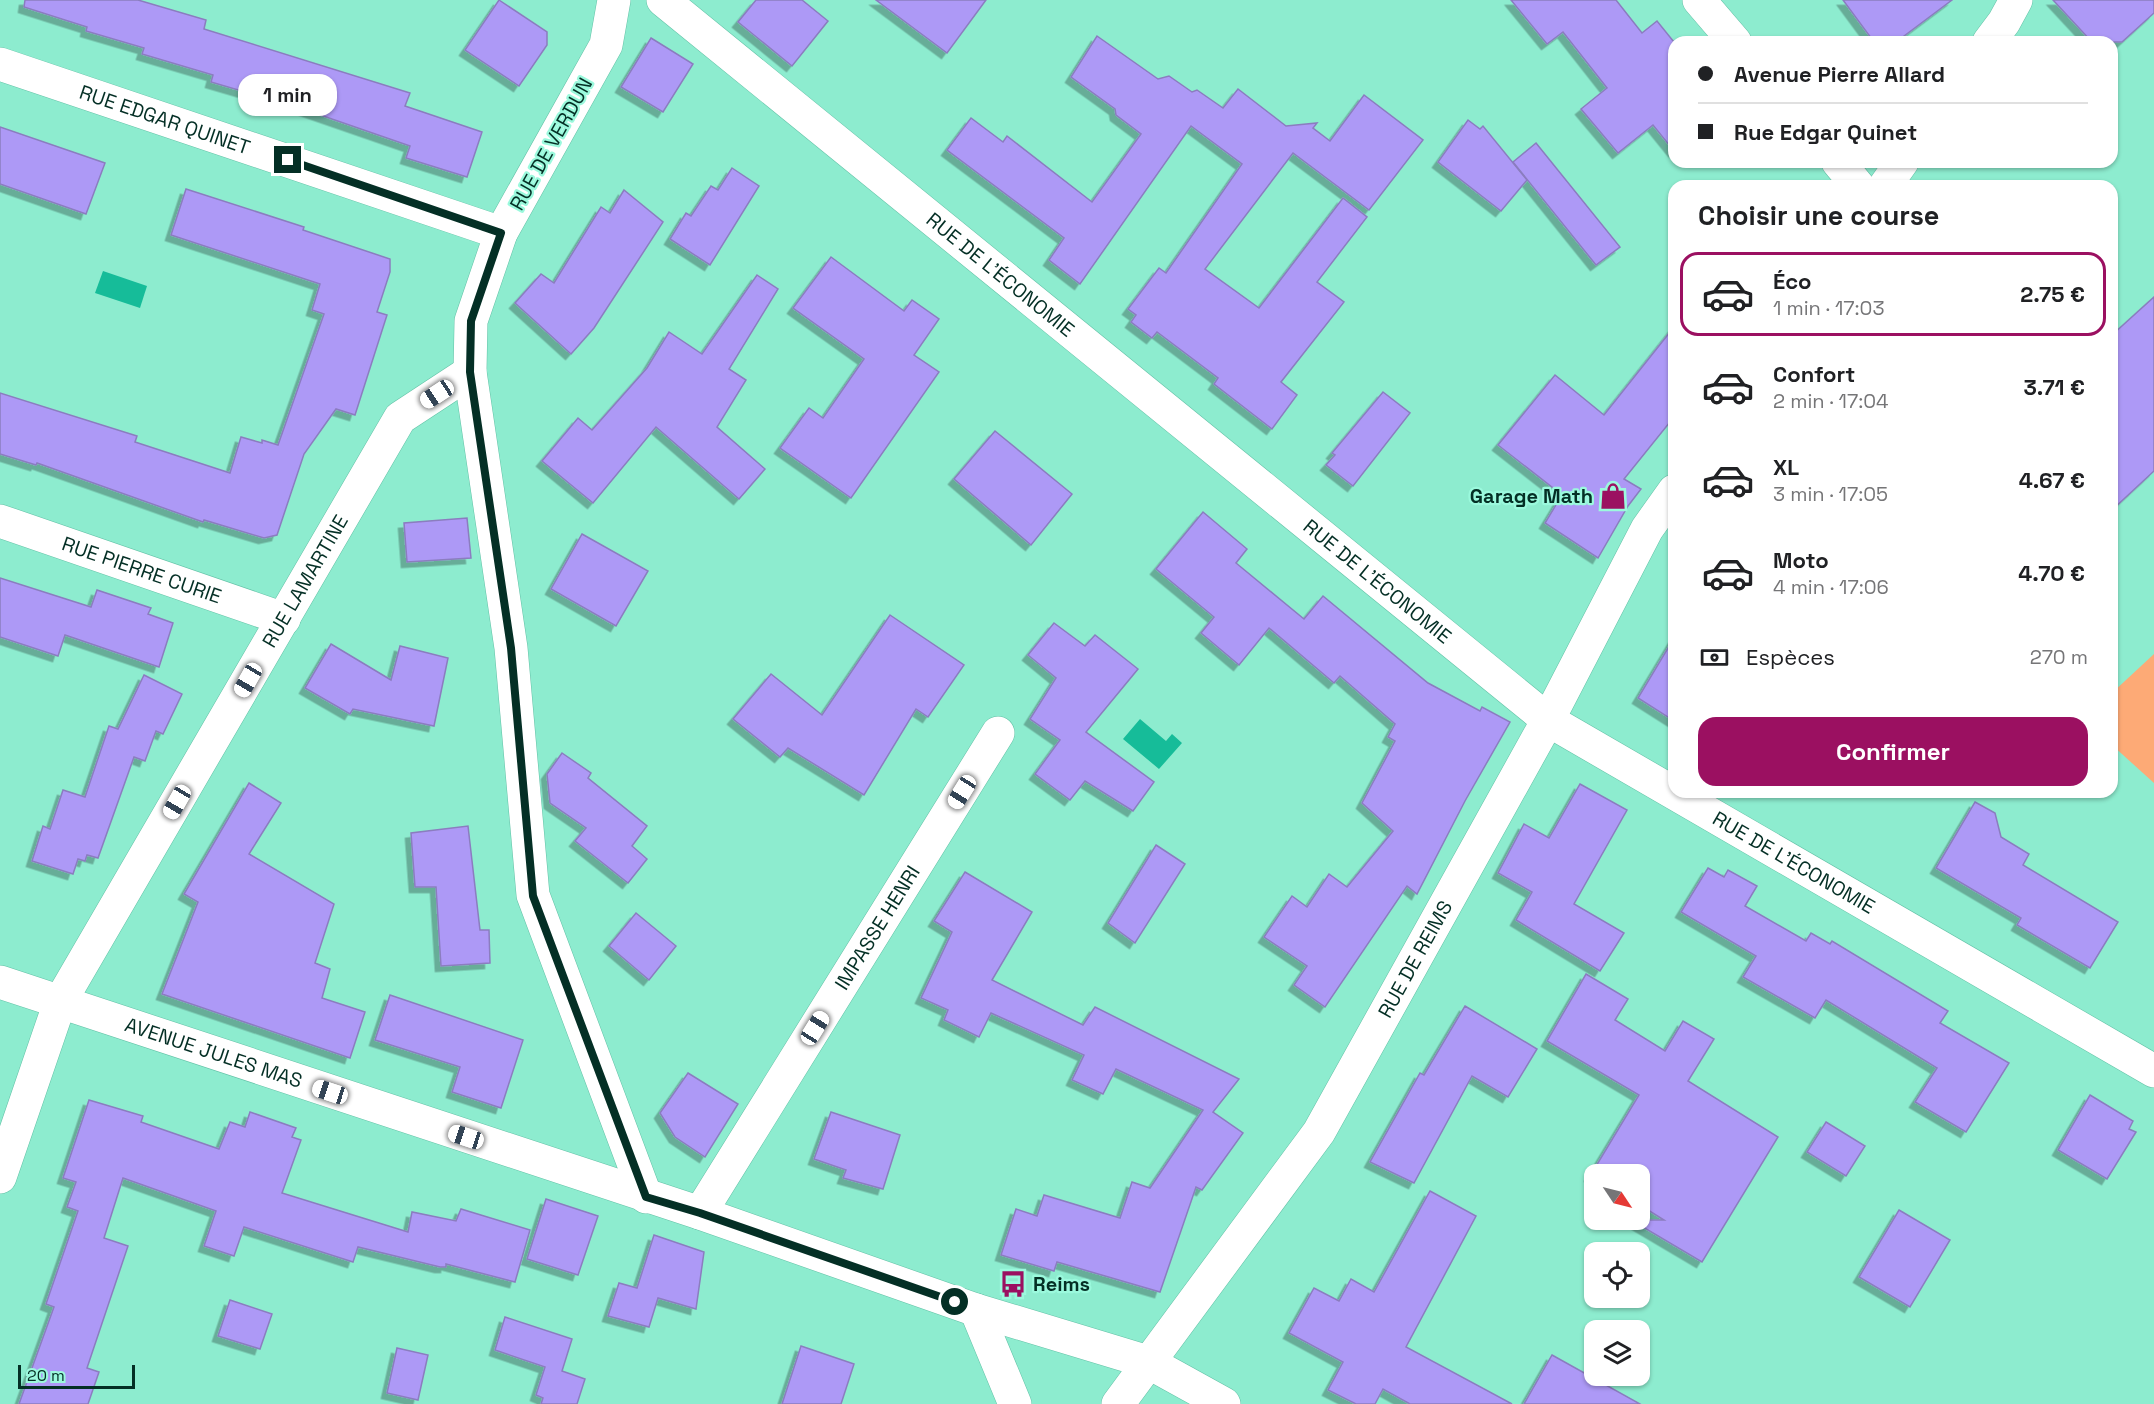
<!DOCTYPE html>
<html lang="fr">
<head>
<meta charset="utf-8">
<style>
	body { margin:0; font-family:"Space Grotesk",sans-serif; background:#f2f2f2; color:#202124; height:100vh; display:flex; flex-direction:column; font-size:22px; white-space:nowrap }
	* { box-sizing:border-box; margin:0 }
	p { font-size:20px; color:#757577 }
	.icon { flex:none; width:33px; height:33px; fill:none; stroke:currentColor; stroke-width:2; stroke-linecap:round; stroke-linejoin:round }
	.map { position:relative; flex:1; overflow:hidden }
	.sheet { position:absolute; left:1668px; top:180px; width:450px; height:618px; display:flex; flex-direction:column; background:#fff; border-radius:18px; box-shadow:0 2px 4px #0004 }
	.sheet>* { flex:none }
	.banner { position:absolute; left:1668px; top:36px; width:450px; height:132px; border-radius:18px; box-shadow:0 2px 4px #0004; display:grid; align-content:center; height:132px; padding:0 30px; background:#fff }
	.needle { width:39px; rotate:125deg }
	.buttons { position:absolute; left:1584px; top:1164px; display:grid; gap:12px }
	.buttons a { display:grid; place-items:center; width:66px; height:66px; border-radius:12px; background:#fff; box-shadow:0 2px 4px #0004; font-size:30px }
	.scale { position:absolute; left:18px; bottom:15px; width:117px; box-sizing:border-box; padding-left:6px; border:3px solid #042f25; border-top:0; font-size:16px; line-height:21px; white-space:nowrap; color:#042f25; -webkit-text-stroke:4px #9bf9dd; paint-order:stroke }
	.end { position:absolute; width:27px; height:27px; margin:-14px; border:8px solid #042f25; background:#fff; box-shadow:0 0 0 3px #fff }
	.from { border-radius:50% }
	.bubble { position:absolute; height:42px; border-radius:18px; background:#fff; box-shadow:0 2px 4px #0004; font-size:20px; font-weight:600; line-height:42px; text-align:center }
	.car { position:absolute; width:18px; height:36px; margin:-18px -9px; border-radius:8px; box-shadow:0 0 4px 2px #0007; background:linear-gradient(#fff 24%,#345 0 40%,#fff 0 76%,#345 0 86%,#fff 0) }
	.banner b { display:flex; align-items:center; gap:21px; height:57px; font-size:22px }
	.banner b+b { border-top:2px solid #e0e0e0 }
	.banner i { width:15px; height:15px; background:#202124 }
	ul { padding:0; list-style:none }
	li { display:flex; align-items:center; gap:18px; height:84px; margin:0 12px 9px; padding:0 18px; border:3px solid transparent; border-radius:18px }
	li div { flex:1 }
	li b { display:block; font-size:22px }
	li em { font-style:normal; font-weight:600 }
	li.current { border-color:#9b1061 }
	li>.icon { width:54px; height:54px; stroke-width:1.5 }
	h2 { padding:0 30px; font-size:27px; line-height:72px }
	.pay { display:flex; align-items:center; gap:15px; height:66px; padding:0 30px; font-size:22px }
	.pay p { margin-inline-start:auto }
	.action { display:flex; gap:12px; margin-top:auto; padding:12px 30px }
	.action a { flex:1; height:69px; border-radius:18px; background:#9b1061; color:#fff; font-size:24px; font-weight:600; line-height:69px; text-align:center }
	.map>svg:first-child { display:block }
	.green { fill:#fdaa76 }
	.water { fill:#16bc99 }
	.building { fill:#ad99f6; stroke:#8b7dbf; stroke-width:1.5; filter:url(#shadow) }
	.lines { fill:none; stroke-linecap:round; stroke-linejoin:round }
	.minor-casing { stroke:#62c1a6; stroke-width:34 }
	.minor { stroke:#fff; stroke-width:33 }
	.route { stroke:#042f25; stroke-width:8 }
	.labels { text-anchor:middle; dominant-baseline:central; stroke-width:4.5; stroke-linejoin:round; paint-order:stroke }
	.street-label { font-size:20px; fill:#042f25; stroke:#9bf9dd }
	.poi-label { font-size:20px; font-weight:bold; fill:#042f25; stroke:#9bf9dd; text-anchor:end }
</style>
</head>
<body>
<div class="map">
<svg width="2154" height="1404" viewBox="0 0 2154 1404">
	<defs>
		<filter id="shadow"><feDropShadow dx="-5.5" dy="5.5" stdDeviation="0" flood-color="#0004"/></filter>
	</defs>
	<rect width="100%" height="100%" fill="#8deccf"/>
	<!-- green -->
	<path class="green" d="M 2154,654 L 2154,783 L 2112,745 L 2112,693 Z"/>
	<!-- water -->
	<g class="water">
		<path d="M 103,271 L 147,286 L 140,308 L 95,293 Z"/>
		<path d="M 1140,719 L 1166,741 L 1172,734 L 1182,743 L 1159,769 L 1123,739 Z"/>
	</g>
	<!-- building -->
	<g class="building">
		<path d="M 25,0 L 138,0 L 206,20 L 204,29 L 410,93 L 405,106 L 482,132 L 467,177 L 406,158 L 410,146 L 303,109 L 211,82 L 213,75 L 142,54 L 144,48 L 86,31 L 87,27 L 24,7 Z"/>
		<path d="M 499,0 L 547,32 L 547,45 L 519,86 L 465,50 Z"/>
		<path d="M 756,0 L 802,0 L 828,21 L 792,66 L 738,22 Z"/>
		<path d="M 876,0 L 986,0 L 947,53 Z"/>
		<path d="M 1511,0 L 1616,0 L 1642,33 L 1657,21 L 1674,42 L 1674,151 L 1653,125 L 1618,153 L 1581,109 L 1607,88 L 1563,32 L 1547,44 Z"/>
		<path d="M 1843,0 L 1952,0 L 1896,42 L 1874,42 Z"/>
		<path d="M 2053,0 L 2154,0 L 2154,13 L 2122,42 L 2092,42 Z"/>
		<path d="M 1097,36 L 1158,79 L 1169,76 L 1192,92 L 1197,90 L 1223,108 L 1238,89 L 1286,126 L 1317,123 L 1313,128 L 1330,141 L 1364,95 L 1423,140 L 1369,210 L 1293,153 L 1205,269 L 1259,308 L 1343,198 L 1367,217 L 1317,282 L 1344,302 L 1281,382 L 1297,395 L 1272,429 L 1214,384 L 1218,378 L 1157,332 L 1152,338 L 1131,322 L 1136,315 L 1128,309 L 1159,268 L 1166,273 L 1242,164 L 1191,126 L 1080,284 L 1049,260 L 1064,238 L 947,150 L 971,118 L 1003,142 L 1007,136 L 1092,202 L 1141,134 L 1116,115 L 1115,109 L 1071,77 Z"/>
		<path d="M 651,38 L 693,64 L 663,112 L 621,87 Z"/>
		<path d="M 1468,120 L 1480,129 L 1483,126 L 1527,180 L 1501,211 L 1438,162 Z"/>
		<path d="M 0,127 L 105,163 L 86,214 L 0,184 Z"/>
		<path d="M 1536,143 L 1620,247 L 1596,265 L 1513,162 Z"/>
		<path d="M 732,168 L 759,186 L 710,265 L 670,239 L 686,213 L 691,216 L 711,186 L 718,190 Z"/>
		<path d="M 186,189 L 304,227 L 303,230 L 390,259 L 390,272 L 377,312 L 387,315 L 355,415 L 336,409 L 304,454 L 277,535 L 264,538 L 204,520 L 203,522 L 37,463 L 36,465 L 0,454 L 0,393 L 137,436 L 135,442 L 230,473 L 241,437 L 262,443 L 262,440 L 278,445 L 324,314 L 312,310 L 320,284 L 171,235 Z"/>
		<path d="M 624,190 L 663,222 L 594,328 L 571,354 L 515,303 L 541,274 L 554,283 L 601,207 L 610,213 Z"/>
		<path d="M 831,257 L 904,311 L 912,300 L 939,319 L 914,355 L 939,372 L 851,498 L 780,448 L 809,408 L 823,418 L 864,359 L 793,308 Z"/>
		<path d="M 757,275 L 778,289 L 729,369 L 746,380 L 717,427 L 765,469 L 739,499 L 656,427 L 593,503 L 542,461 L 578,418 L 592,430 L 647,368 L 669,332 L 702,354 Z"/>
		<path d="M 2154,297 L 2154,471 L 2112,510 L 2112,335 Z"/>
		<path d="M 1674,327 L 1674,417 L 1624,479 L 1641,489 L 1628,506 L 1598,558 L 1545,523 L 1562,495 L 1498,445 L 1555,375 L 1604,415 Z"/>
		<path d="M 1383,392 L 1410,413 L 1353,486 L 1326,465 L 1335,455 L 1332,453 Z"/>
		<path d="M 995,431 L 1072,494 L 1031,545 L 954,479 Z"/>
		<path d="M 1203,512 L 1247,549 L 1236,563 L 1304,619 L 1323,596 L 1428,683 L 1480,711 L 1482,707 L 1510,722 L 1465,801 L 1417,894 L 1407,886 L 1325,1007 L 1294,985 L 1307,966 L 1264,937 L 1292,896 L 1307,907 L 1329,874 L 1347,887 L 1393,831 L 1362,803 L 1395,741 L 1388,737 L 1395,724 L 1340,676 L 1334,683 L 1269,628 L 1239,665 L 1201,633 L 1214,617 L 1156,569 Z"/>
		<path d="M 467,518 L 471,558 L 407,562 L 404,523 Z"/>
		<path d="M 582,534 L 648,571 L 616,626 L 551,589 Z"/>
		<path d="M 0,578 L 91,607 L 97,590 L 151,608 L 148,614 L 173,623 L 159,667 L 65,635 L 58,656 L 0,637 Z"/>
		<path d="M 890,615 L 964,665 L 928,717 L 916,709 L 864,795 L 788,748 L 780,757 L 733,719 L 771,674 L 822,715 Z"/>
		<path d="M 1054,623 L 1085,646 L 1095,635 L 1138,669 L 1086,732 L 1154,782 L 1133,811 L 1085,781 L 1070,800 L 1035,774 L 1060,740 L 1030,719 L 1056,678 L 1028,655 Z"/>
		<path d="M 1674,638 L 1674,721 L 1638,698 Z"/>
		<path d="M 331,644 L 391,680 L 400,646 L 448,658 L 434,726 L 353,709 L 350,714 L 305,688 Z"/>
		<path d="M 144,675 L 182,694 L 163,734 L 156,731 L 145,761 L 134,757 L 98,858 L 87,855 L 85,861 L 78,859 L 73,874 L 32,861 L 43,826 L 50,829 L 63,790 L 85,797 L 109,726 L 118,729 Z"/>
		<path d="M 562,753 L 591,773 L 588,778 L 647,826 L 632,846 L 647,859 L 628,883 L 575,841 L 586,828 L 550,803 L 547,774 Z"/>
		<path d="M 249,783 L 281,803 L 249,854 L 334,904 L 315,963 L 330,969 L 322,998 L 365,1012 L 350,1058 L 162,994 L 198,902 L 184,894 Z"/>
		<path d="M 1580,784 L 1627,810 L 1574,904 L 1624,933 L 1600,971 L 1516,920 L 1532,892 L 1498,873 L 1524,824 L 1549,838 Z"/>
		<path d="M 1975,802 L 1995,813 L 2001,837 L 2029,854 L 2023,865 L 2118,922 L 2090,968 L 2017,925 L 2021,918 L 1936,868 Z"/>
		<path d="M 468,826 L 480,930 L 489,930 L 490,963 L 441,966 L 436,887 L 415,887 L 411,833 Z"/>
		<path d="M 1156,845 L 1185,864 L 1135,943 L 1108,923 Z"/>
		<path d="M 1708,868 L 1724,877 L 1728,870 L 1757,886 L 1745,906 L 1806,941 L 1811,933 L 1830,944 L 1832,941 L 1948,1011 L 1940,1023 L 2009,1063 L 1966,1132 L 1915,1102 L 1937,1068 L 1826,1000 L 1815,1018 L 1743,977 L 1756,956 L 1681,912 Z"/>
		<path d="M 965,872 L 1032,912 L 992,980 L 1083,1025 L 1095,1007 L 1239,1079 L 1213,1112 L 1243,1133 L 1202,1190 L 1196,1187 L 1160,1292 L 1057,1262 L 1054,1271 L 1001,1255 L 1016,1209 L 1037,1216 L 1044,1195 L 1120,1218 L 1132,1182 L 1150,1188 L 1203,1110 L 1116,1069 L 1103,1094 L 1072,1080 L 1084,1055 L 991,1013 L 979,1037 L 944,1020 L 948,1010 L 921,998 L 952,932 L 934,921 Z"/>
		<path d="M 636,913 L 676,946 L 649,980 L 609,946 Z"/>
		<path d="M 1586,974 L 1628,999 L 1615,1020 L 1665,1051 L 1683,1021 L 1714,1039 L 1688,1081 L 1778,1137 L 1702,1262 L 1631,1220 L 1664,1220 L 1640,1205 L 1640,1174 L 1594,1174 L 1594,1178 L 1590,1176 L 1639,1095 L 1547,1041 Z"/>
		<path d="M 390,995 L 523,1040 L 501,1108 L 452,1092 L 460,1067 L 375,1040 Z"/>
		<path d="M 1465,1006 L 1537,1049 L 1508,1097 L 1472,1076 L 1414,1183 L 1370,1162 L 1420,1073 L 1424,1075 Z"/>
		<path d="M 688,1073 L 738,1104 L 705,1157 L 675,1137 L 660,1113 Z"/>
		<path d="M 2090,1095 L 2133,1121 L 2129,1129 L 2136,1132 L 2107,1179 L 2058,1150 Z"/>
		<path d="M 89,1100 L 143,1116 L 141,1122 L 219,1149 L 230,1122 L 245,1127 L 250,1112 L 296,1128 L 292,1137 L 301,1140 L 282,1193 L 408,1232 L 412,1212 L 456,1221 L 461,1209 L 530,1230 L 515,1282 L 446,1264 L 446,1267 L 440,1267 L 358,1247 L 353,1262 L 244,1227 L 234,1256 L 204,1246 L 216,1211 L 123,1178 L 104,1238 L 128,1246 L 87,1368 L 99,1372 L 88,1404 L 19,1404 L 54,1307 L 46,1304 L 78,1211 L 67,1207 L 76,1182 L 63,1178 Z"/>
		<path d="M 831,1112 L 900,1135 L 883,1189 L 843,1178 L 846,1170 L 814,1159 Z"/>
		<path d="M 1826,1122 L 1865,1146 L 1846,1176 L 1807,1152 Z"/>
		<path d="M 1430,1191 L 1476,1216 L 1406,1347 L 1512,1404 L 1410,1404 L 1383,1389 L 1375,1404 L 1356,1404 L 1328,1390 L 1343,1362 L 1289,1333 L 1314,1288 L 1339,1301 L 1351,1279 L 1374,1292 Z"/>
		<path d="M 546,1199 L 598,1216 L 578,1275 L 527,1259 Z"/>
		<path d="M 1899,1210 L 1950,1240 L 1910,1307 L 1859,1277 Z"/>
		<path d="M 654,1235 L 704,1252 L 696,1309 L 658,1298 L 649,1327 L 608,1316 L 619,1283 L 637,1288 Z"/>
		<path d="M 230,1300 L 272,1314 L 260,1349 L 218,1336 Z"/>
		<path d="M 505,1317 L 572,1339 L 562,1371 L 585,1379 L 577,1404 L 541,1404 L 543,1398 L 536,1395 L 545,1367 L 495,1350 Z"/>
		<path d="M 801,1346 L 854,1364 L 841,1404 L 782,1404 Z"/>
		<path d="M 397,1348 L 428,1355 L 418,1400 L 387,1393 Z"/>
		<path d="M 1552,1355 L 1640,1404 L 1524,1404 Z"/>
	</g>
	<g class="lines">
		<defs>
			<g id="minor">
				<path d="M 614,0 L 606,45 L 501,233 L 471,321 L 470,372 L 511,648 L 533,895 L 646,1197"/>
				<path id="s1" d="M 663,0 L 1548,720 L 2154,1071"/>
				<path d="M 1699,0 L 1735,42"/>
				<path d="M 1989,42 L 2004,22 L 2016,0"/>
				<path id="s2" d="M 0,64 L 501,233"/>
				<path d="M 1838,162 L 1858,186"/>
				<path d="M 1885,186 L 1902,162"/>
				<path id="s3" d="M 0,521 L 284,619"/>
				<path id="s4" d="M 0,982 L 700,1213 L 976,1310 L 1148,1362 L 1224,1404"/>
				<path id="s5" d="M 0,1177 L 60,1002 L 400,418 L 470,372"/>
				<path id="s6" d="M 700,1213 L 998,733"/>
				<path d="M 976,1310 L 1015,1404"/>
				<path id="s7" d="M 1118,1404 L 1319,1132 L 1548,720 L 1647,529 L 1674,491"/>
			</g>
		</defs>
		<!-- minor casing -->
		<use href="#minor" class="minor-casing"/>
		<!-- minor -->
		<use href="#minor" class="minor"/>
	</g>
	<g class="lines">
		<!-- route -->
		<path class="route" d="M 288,160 L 501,233 L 471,321 L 470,372 L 511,648 L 533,896 L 646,1197 L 700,1213 L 955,1302"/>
	</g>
	<!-- icons -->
	<defs>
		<symbol id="shop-bare" viewBox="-9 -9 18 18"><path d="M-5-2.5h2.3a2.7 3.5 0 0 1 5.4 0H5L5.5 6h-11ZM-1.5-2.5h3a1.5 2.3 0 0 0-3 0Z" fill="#9b1061" stroke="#9bf9dd" stroke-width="2.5" paint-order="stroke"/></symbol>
		<symbol id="bus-bare" viewBox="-9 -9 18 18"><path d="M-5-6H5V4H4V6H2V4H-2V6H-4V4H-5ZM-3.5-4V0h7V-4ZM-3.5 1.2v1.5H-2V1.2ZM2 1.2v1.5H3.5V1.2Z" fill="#9b1061" stroke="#9bf9dd" stroke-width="2.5" paint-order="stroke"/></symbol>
	</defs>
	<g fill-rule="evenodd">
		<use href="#shop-bare" x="1594" y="477" width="38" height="38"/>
		<use href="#bus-bare" x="994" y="1265" width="38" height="38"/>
	</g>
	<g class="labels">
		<!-- street labels -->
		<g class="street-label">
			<text stroke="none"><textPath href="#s2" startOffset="174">RUE EDGAR QUINET</textPath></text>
			<text transform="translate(551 144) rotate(-61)">RUE DE VERDUN</text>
			<text stroke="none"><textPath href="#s1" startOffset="435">RUE DE L'ÉCONOMIE</textPath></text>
			<text stroke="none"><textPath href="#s3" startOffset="150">RUE PIERRE CURIE</textPath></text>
			<text stroke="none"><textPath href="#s5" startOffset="672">RUE LAMARTINE</textPath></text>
			<text stroke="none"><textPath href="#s1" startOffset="921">RUE DE L'ÉCONOMIE</textPath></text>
			<text stroke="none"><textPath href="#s1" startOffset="1425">RUE DE L'ÉCONOMIE</textPath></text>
			<text stroke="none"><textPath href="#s6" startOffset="336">IMPASSE HENRI</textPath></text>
			<text stroke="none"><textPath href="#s7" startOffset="536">RUE DE REIMS</textPath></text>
			<text stroke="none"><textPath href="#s4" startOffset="225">AVENUE JULES MAS</textPath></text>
		</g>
		<!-- poi labels -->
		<g class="poi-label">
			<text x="1593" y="496">Garage Math</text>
			<text x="1033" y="1284" text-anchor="start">Reims</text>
		</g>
	</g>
</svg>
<div class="buttons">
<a><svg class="needle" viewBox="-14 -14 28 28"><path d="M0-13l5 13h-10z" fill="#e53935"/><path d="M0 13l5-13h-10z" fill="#757577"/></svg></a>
<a><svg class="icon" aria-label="locate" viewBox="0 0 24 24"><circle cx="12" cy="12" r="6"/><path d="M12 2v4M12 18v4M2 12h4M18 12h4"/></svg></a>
<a><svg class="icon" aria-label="layers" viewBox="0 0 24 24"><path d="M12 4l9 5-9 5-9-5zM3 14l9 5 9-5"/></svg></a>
</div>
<div class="scale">20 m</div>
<i class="end from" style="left:955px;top:1302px"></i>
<i class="end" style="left:288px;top:160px"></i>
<div class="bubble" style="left:238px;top:74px;width:99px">1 min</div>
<i class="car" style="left:437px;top:394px;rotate:237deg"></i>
<i class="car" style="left:248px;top:680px;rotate:210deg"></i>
<i class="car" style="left:962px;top:792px;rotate:212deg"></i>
<i class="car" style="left:177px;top:802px;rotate:210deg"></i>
<i class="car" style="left:815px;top:1028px;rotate:32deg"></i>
<i class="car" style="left:330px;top:1092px;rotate:288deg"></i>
<i class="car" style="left:466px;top:1137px;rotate:288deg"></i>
<div class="banner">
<b><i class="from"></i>Avenue Pierre Allard</b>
<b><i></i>Rue Edgar Quinet</b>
</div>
<section class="sheet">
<h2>Choisir une course</h2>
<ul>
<li class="current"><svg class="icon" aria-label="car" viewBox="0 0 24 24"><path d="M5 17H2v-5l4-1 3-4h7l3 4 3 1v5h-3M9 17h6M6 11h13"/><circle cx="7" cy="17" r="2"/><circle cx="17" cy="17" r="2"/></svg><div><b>Éco</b><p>1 min · 17:03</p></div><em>2.75 €</em></li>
<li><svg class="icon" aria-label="car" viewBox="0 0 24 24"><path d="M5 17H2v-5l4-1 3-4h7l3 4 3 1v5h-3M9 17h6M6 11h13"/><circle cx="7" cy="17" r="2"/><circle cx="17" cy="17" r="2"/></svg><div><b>Confort</b><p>2 min · 17:04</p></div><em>3.71 €</em></li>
<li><svg class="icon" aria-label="car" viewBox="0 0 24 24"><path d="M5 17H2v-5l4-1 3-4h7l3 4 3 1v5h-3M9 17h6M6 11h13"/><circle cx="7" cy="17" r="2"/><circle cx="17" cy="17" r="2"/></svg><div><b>XL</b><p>3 min · 17:05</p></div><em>4.67 €</em></li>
<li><svg class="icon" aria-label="car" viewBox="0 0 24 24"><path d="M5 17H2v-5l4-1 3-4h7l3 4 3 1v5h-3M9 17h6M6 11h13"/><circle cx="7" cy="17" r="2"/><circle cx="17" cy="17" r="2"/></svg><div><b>Moto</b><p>4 min · 17:06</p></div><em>4.70 €</em></li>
</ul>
<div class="pay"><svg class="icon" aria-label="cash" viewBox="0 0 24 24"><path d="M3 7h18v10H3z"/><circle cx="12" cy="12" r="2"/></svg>Espèces<p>270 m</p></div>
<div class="action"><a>Confirmer</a></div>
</section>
</div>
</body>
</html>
